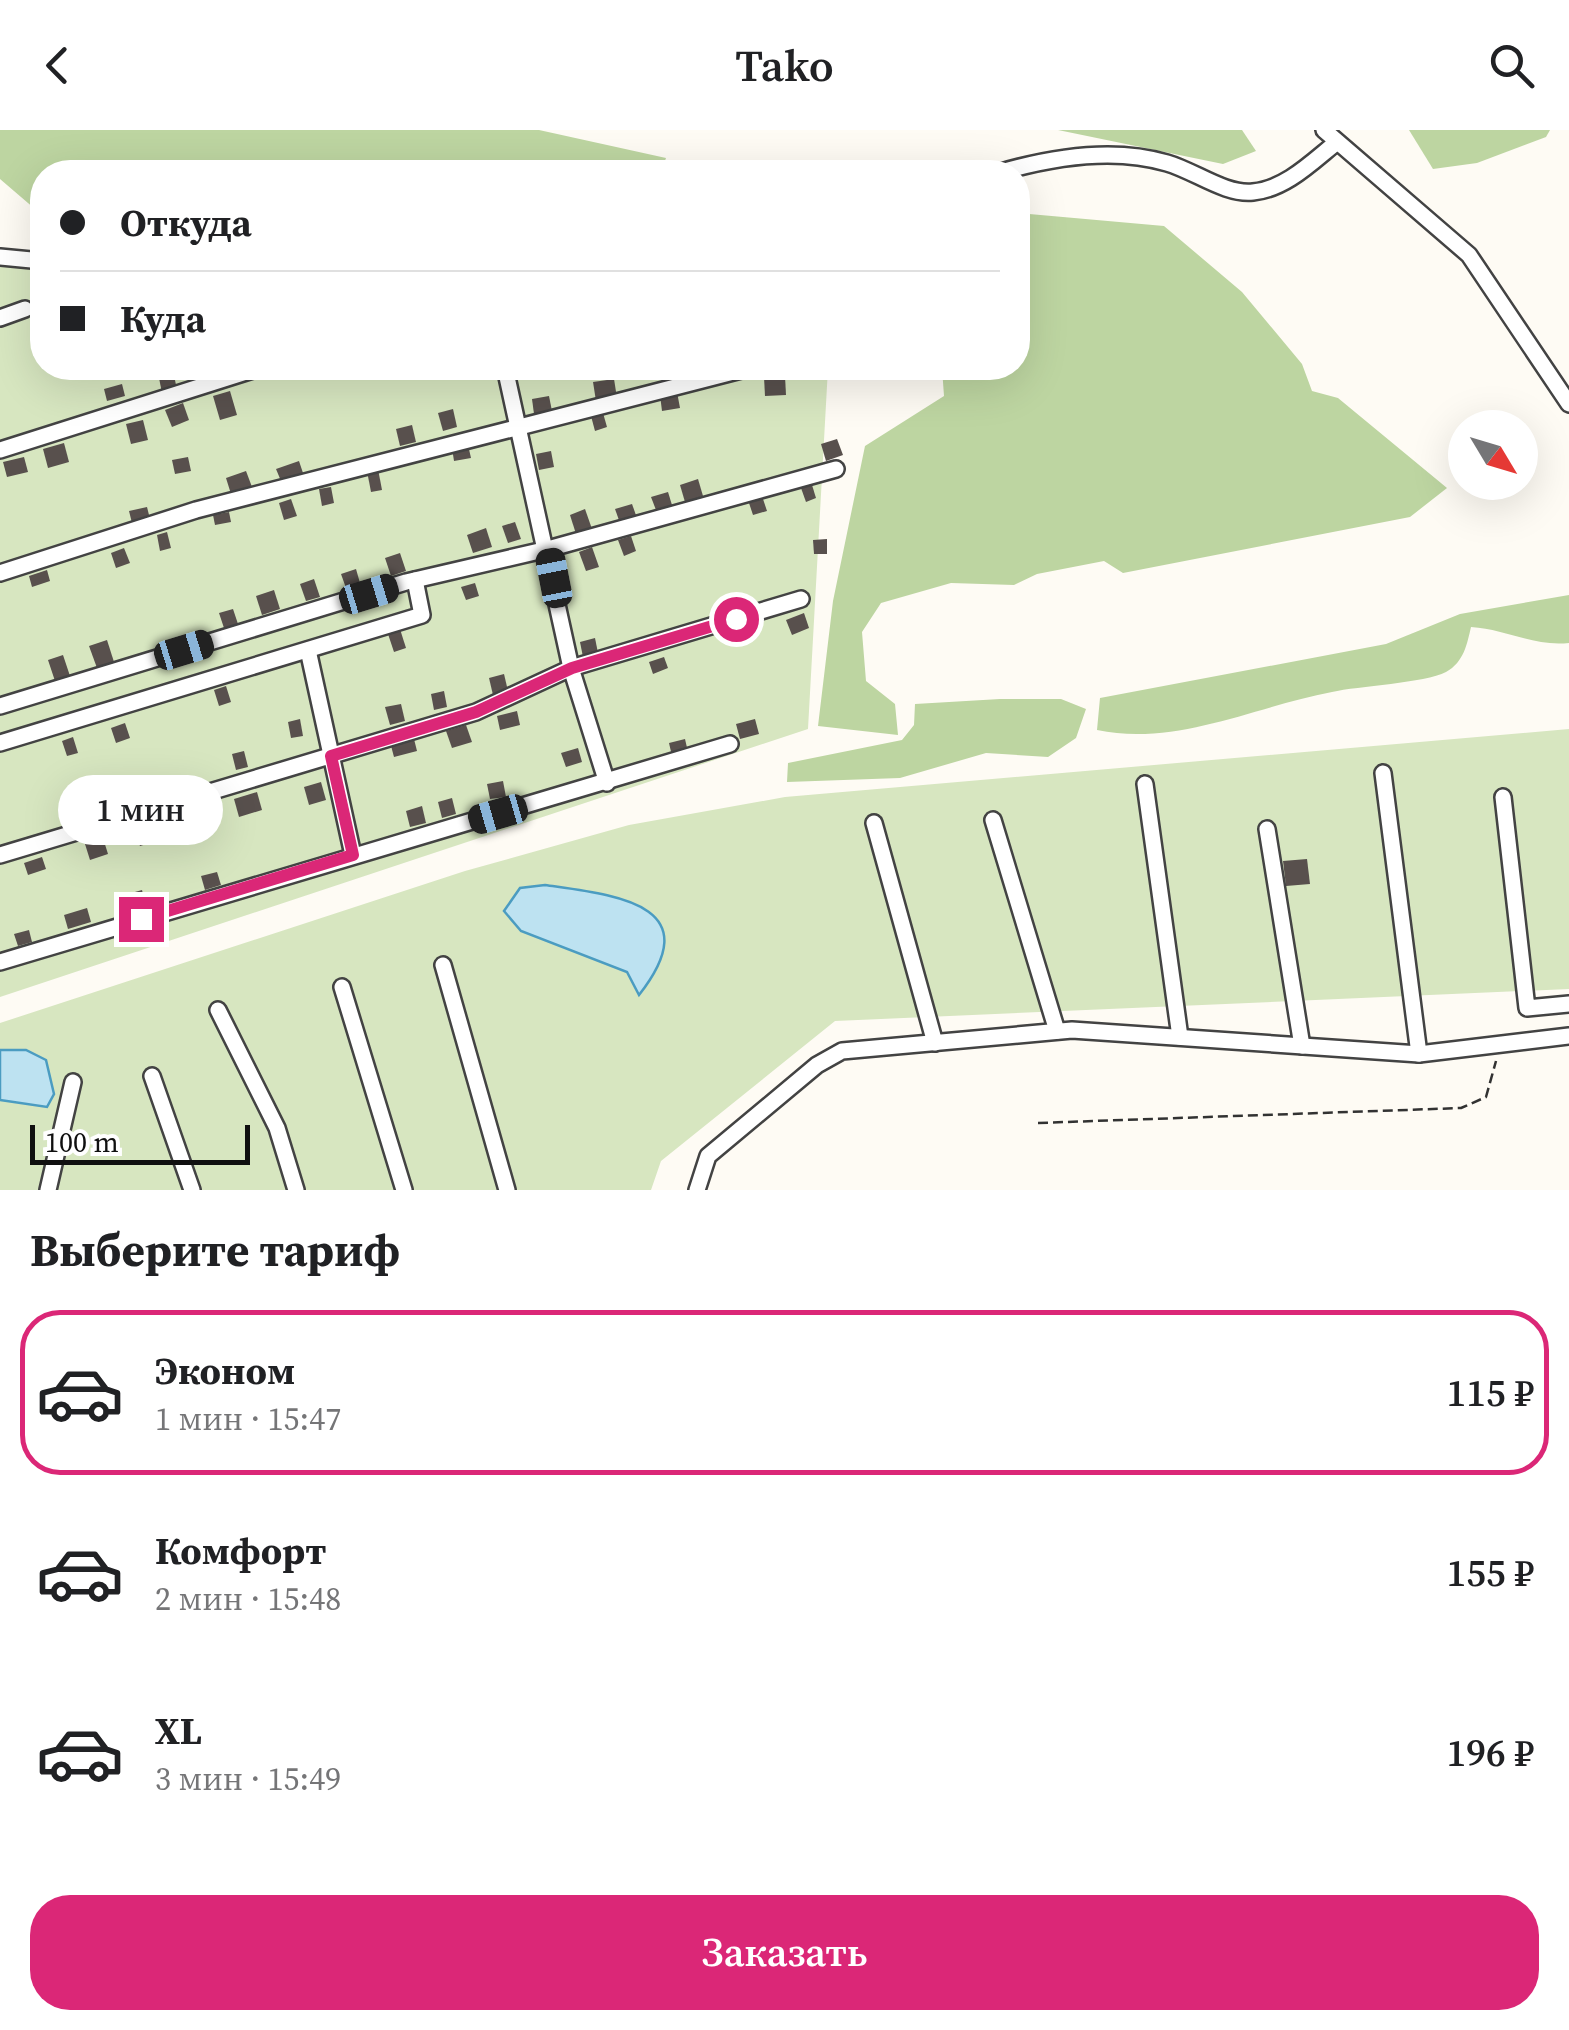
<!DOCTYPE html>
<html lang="ru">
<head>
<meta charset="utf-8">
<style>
	body { margin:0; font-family:"Source Serif 4",serif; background:#f2f2f2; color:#202124; height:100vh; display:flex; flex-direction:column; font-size:38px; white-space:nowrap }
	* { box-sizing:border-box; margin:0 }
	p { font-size:32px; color:#757577 }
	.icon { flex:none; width:55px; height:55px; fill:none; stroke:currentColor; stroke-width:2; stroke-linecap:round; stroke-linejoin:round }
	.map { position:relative; height:1060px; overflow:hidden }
	.panel { display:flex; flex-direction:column; background:#fff; flex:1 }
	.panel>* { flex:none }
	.guide { position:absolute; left:30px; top:30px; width:1000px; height:220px; border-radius:40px; box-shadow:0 10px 40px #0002; display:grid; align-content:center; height:220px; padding:0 30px; background:#fff }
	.needle { width:65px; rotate:128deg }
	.fabs { position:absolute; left:1448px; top:280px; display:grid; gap:20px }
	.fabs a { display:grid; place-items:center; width:90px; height:90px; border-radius:50%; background:#fff; box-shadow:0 10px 40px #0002; font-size:50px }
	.scale { position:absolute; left:30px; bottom:25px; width:220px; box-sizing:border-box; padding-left:10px; border:5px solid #101010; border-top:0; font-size:28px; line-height:35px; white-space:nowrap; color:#101010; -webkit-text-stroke:8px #fff; paint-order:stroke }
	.end { position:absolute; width:45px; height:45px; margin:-22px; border:12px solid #db2777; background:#fff; box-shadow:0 0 0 5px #fff }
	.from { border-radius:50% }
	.bubble { position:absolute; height:70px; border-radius:35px; background:#fff; box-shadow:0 10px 40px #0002; font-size:32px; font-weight:600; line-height:70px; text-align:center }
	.car { position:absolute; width:30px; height:60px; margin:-30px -15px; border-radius:12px; box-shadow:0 0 8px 2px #0007; background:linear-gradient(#222 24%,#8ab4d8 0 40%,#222 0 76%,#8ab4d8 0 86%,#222 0) }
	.guide b { display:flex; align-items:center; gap:35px; height:95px; font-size:38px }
	.guide b+b { border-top:2px solid #e0e0e0 }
	.guide i { width:25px; height:25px; background:#202124 }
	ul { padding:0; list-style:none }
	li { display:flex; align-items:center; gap:30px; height:165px; margin:0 20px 15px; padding:0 10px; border:5px solid transparent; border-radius:40px }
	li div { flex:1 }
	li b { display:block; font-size:38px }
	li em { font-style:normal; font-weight:600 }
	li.active { border-color:#db2777 }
	li>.icon { width:90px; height:90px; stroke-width:1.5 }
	h2 { padding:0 30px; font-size:45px; line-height:120px }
	.action { display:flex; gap:20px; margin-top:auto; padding:20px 30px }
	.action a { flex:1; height:115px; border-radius:40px; background:#db2777; color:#fff; font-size:40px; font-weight:600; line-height:115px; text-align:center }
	header { display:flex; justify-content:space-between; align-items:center; height:130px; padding:0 30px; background:#fff; font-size:45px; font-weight:600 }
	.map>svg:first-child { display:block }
	.green { fill:#d7e6c0 }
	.forest { fill:#bdd5a1 }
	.water { fill:#bde2f1; stroke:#4b9cc1; stroke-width:2.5 }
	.building { fill:#58504d }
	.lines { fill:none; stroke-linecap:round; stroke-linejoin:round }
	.minor-casing { stroke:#434343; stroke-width:20 }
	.path { stroke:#323232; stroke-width:2.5; stroke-dasharray:10 5; stroke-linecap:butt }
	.minor { stroke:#fff; stroke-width:15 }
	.route { stroke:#db2777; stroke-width:12 }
</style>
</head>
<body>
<header><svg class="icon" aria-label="back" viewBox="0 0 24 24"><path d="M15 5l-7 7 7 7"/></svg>Tako<svg class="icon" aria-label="search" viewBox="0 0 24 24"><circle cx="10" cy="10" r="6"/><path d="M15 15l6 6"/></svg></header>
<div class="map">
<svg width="1569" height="1060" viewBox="0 0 1569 1060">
	<rect width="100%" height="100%" fill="#fefbf4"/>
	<!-- green -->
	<g class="green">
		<path d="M 0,126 L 42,129 L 42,238 L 828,238 L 808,599 L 0,867 Z"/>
		<path d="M 1569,599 L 1569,859 L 835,891 L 661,1031 L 651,1060 L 0,1060 L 0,893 L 465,741 L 629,695 L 785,667 Z"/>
	</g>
	<!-- forest -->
	<g class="forest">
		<path d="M 0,0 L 539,0 L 666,28 L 661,42 L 42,42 L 42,85 L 0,49 Z"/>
		<path d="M 1058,0 L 1242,0 L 1256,21 L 1223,34 Z"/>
		<path d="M 1409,0 L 1550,0 L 1546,7 L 1477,33 L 1433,39 Z"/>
		<path d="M 1018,83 L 1164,96 L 1242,162 L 1302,234 L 1312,261 L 1338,268 L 1447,358 L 1410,387 L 1123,443 L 1104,431 L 1037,444 L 1014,455 L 951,453 L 881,473 L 862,502 L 866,551 L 895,574 L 898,605 L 818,596 L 833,471 L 865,316 L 944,266 L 942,238 L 1018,238 Z"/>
		<path d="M 1569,465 L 1569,513 C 1534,517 1506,499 1471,497 C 1467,514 1464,532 1446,542 C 1425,553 1358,556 1332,562 C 1256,576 1176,617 1097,600 L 1100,568 L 1386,514 L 1460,484 Z"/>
		<path d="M 1000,569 L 1061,569 L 1086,579 L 1076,608 L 1048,627 L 986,623 L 900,648 L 787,652 L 788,633 L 902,610 L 914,595 L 915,574 Z"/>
	</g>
	<!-- water -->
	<g class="water">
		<path d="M 545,755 C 614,765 711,773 639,865 L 627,842 L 521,801 L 504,781 L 520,758 Z"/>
		<path d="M 0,920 L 26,920 L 46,930 L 54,964 L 47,977 L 0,970 Z"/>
	</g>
	<!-- building -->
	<g class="building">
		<rect x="821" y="238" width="13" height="12"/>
		<path d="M 173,240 L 177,260 L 162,263 L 158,243 Z"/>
		<path d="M 785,246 L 786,265 L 765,266 L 764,247 Z"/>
		<path d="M 614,249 L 617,268 L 596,271 L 593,252 Z"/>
		<path d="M 122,254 L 125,266 L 107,271 L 104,259 Z"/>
		<path d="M 230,261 L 237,285 L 220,290 L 213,266 Z"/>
		<path d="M 677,262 L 680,278 L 662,281 L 660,265 Z"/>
		<path d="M 549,266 L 552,281 L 534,284 L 532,269 Z"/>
		<path d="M 183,273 L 189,290 L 172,297 L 165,280 Z"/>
		<path d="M 453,279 L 457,297 L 443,301 L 438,283 Z"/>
		<path d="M 603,283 L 607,297 L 595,301 L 591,286 Z"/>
		<path d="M 143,290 L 148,310 L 131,314 L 126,294 Z"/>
		<path d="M 412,295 L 416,312 L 400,316 L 396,299 Z"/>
		<path d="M 837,309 L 843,325 L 826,331 L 821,314 Z"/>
		<path d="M 64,313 L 69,332 L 48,338 L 43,319 Z"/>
		<path d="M 468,315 L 471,328 L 454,331 L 452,318 Z"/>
		<path d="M 551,321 L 554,337 L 539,340 L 536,324 Z"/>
		<path d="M 24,327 L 28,342 L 7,347 L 3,332 Z"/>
		<path d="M 188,327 L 191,341 L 175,344 L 172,330 Z"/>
		<path d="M 299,331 L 303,343 L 281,351 L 276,339 Z"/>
		<path d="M 378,339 L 382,360 L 371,362 L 367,341 Z"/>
		<path d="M 246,341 L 252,357 L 231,364 L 226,348 Z"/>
		<path d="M 698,349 L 703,366 L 685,372 L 680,355 Z"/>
		<path d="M 812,355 L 816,368 L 806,372 L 801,358 Z"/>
		<path d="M 331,357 L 334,373 L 322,376 L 319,359 Z"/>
		<path d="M 668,362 L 672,375 L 656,380 L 651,367 Z"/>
		<path d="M 762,366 L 767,381 L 753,385 L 748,370 Z"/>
		<path d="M 291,369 L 297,386 L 284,390 L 279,373 Z"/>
		<path d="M 632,374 L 637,388 L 620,393 L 615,379 Z"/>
		<path d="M 147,377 L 150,389 L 132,393 L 129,381 Z"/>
		<path d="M 585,379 L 592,399 L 576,404 L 570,385 Z"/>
		<path d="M 229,382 L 231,392 L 215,395 L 213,385 Z"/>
		<path d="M 515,392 L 521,409 L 508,413 L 502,396 Z"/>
		<path d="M 486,398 L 492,417 L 473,423 L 467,405 Z"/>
		<path d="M 167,402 L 171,418 L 160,421 L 157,405 Z"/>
		<path d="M 631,406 L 636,421 L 624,426 L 618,410 Z"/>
		<path d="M 827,409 L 827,424 L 814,424 L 813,410 Z"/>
		<path d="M 592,417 L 599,437 L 586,441 L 579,422 Z"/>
		<path d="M 124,418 L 130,433 L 116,438 L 111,423 Z"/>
		<path d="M 400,423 L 406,441 L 391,446 L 385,428 Z"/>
		<path d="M 356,439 L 360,453 L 346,458 L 341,444 Z"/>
		<path d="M 47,440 L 50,451 L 32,457 L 29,446 Z"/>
		<path d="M 314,449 L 320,467 L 306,471 L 300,454 Z"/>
		<path d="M 475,453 L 479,466 L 466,470 L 461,457 Z"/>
		<path d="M 274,460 L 280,479 L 262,485 L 256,466 Z"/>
		<path d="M 233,479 L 240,500 L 226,504 L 219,483 Z"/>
		<path d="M 804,483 L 809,498 L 792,505 L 786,490 Z"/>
		<path d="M 399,496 L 406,518 L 394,522 L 387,501 Z"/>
		<path d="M 595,508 L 598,523 L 583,527 L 580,512 Z"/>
		<path d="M 107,510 L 114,532 L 97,538 L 89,516 Z"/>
		<path d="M 63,525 L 70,546 L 55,551 L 48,530 Z"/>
		<path d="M 664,527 L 668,538 L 653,544 L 649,532 Z"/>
		<path d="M 504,544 L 508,561 L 493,565 L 489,548 Z"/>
		<path d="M 226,556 L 231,572 L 219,576 L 214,560 Z"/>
		<path d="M 444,561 L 447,577 L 434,580 L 431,564 Z"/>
		<path d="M 401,574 L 405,591 L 390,595 L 385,577 Z"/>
		<path d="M 517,581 L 520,595 L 500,600 L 497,586 Z"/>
		<path d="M 300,589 L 303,606 L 291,608 L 288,592 Z"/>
		<path d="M 755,589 L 759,604 L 740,609 L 736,594 Z"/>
		<path d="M 125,593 L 130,608 L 116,613 L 111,598 Z"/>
		<path d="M 466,595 L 472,612 L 452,618 L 446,601 Z"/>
		<path d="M 413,605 L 417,621 L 394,627 L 390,612 Z"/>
		<path d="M 73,607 L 78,623 L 67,626 L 62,611 Z"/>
		<path d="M 685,609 L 688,622 L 672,626 L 669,613 Z"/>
		<path d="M 578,618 L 582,632 L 566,637 L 561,623 Z"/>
		<path d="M 244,621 L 248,637 L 236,640 L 232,624 Z"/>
		<path d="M 503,651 L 506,667 L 490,669 L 487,654 Z"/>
		<path d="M 321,652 L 326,670 L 309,675 L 304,657 Z"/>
		<path d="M 141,654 L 144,669 L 129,672 L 126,657 Z"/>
		<path d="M 257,662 L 262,680 L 239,687 L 234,669 Z"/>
		<path d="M 452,668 L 456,684 L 442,688 L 438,672 Z"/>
		<path d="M 422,676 L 426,693 L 410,697 L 406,681 Z"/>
		<path d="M 151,694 L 156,711 L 140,716 L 134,699 Z"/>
		<path d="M 103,708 L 108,724 L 90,730 L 85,714 Z"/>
		<path d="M 42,727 L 46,739 L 28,745 L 24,733 Z"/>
		<path d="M 1307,729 L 1310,754 L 1286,756 L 1283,731 Z"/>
		<path d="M 217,742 L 221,755 L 205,760 L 201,746 Z"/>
		<path d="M 142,760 L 147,781 L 123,788 L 117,767 Z"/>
		<path d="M 87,778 L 91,792 L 68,799 L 64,785 Z"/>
		<path d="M 29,800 L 32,812 L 18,816 L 14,804 Z"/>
	</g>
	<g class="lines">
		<defs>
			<g id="minor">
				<path d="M 1324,0 L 1469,125 L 1569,274"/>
				<path d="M 1001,42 C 1053,27 1114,17 1167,33 C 1195,41 1225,65 1253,62 C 1286,59 1313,31 1337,12"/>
				<path d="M 0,127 L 42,131"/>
				<path d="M 0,188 L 25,179"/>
				<path d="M 505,238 L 571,538 L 607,653"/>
				<path d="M 0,320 L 259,238"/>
				<path d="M 0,443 L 196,380 L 749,238"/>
				<path d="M 308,520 L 353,725"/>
				<path d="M 0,576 L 406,452 L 548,419 L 836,339"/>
				<path d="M 0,613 L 422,485 L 415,450"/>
				<path d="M 1383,643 L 1419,924"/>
				<path d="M 1145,654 L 1180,907"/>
				<path d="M 1503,667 L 1527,878 L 1569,874"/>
				<path d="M 993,690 L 1057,901"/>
				<path d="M 874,693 L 935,913"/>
				<path d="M 1267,699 L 1302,916"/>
				<path d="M 0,725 L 476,582 L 571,538 L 801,469"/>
				<path d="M 0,832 L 730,614"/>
				<path d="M 443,835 L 507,1060"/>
				<path d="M 342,857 L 404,1060"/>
				<path d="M 218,880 L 277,998 L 296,1060"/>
				<path d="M 152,946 L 192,1060"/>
				<path d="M 48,1060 L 73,952"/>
				<path d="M 697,1060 L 708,1026 L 817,935 L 842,921 L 1072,900 L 1419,924 L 1569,906"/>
			</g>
		</defs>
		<!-- minor casing -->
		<use href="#minor" class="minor-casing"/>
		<!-- path -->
		<path class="path" d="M 1038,993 L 1461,978 L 1486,967 L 1496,931"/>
		<!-- minor -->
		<use href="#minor" class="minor"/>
	</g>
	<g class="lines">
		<!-- route -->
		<path class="route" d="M 141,789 L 353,725 L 331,626 L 476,582 L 572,538 L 736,489"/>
	</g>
</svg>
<div class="fabs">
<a><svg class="needle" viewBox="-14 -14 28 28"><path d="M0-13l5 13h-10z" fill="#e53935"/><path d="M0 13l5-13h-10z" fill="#757577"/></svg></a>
</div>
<div class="scale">100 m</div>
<i class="end from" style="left:736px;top:489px"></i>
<i class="end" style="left:141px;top:789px"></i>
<div class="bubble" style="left:58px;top:645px;width:165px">1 мин</div>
<i class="car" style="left:554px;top:448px;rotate:349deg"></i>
<i class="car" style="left:369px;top:464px;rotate:73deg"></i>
<i class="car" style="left:184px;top:520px;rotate:73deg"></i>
<i class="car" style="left:498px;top:684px;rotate:254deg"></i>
<div class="guide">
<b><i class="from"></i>Откуда</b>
<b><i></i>Куда</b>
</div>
</div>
<section class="panel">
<h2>Выберите тариф</h2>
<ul>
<li class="active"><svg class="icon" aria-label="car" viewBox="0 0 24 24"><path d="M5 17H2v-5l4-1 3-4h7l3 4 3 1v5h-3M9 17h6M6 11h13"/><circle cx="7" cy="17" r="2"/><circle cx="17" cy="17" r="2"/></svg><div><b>Эконом</b><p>1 мин · 15:47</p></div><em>115 ₽</em></li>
<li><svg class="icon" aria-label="car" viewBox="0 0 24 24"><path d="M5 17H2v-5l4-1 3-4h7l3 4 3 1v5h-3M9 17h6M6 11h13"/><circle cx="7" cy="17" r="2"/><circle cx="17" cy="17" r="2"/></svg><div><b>Комфорт</b><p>2 мин · 15:48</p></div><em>155 ₽</em></li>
<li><svg class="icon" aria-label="car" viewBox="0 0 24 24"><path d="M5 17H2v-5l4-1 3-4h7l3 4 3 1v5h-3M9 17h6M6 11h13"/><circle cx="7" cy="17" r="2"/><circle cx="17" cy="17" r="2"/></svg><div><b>XL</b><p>3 мин · 15:49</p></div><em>196 ₽</em></li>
</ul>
<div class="action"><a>Заказать</a></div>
</section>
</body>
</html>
